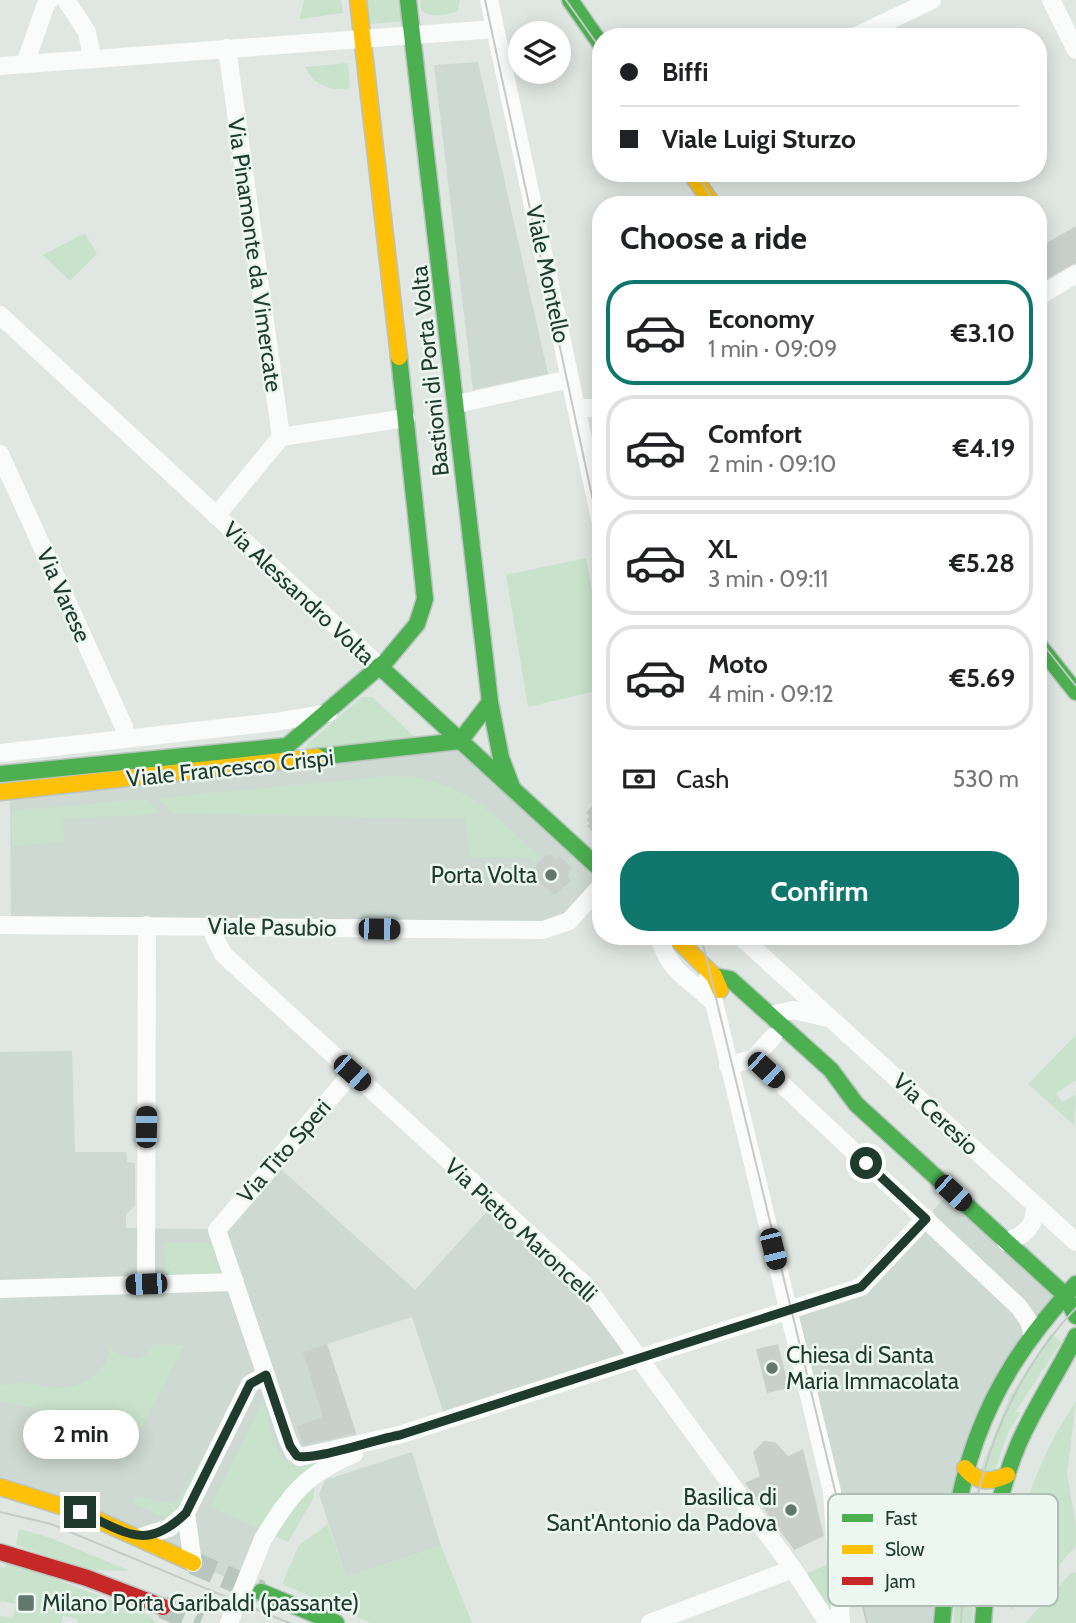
<!DOCTYPE html>
<html lang="en">
<head>
<meta charset="utf-8">
<style>
	body { margin:0; font-family:Cabin,sans-serif; background:#f6f6f6; color:#202124; height:100vh; display:flex; flex-direction:column; font-size:26px; white-space:nowrap }
	* { box-sizing:border-box; margin:0 }
	p { font-size:23px; color:#757577 }
	.icon { flex:none; width:38px; height:38px; fill:none; stroke:currentColor; stroke-width:2; stroke-linecap:round; stroke-linejoin:round }
	.map { position:relative; flex:1; overflow:hidden }
	.details { position:absolute; left:592px; top:196px; width:455px; height:749px; display:flex; flex-direction:column; background:#fff; border-radius:28px; box-shadow:0 4px 18px #0003 }
	.details>* { flex:none }
	.hud { position:absolute; left:592px; top:28px; width:455px; height:154px; border-radius:28px; box-shadow:0 4px 18px #0003; display:grid; align-content:center; height:154px; padding:0 28px; background:#fff }
	.fabs { position:absolute; left:508px; top:21px; display:grid; gap:14px }
	.fabs a { display:grid; place-items:center; width:63px; height:63px; border-radius:50%; background:#fff; box-shadow:0 4px 18px #0003; font-size:35px }
	.end { position:absolute; width:32px; height:32px; margin:-16px; border:9px solid #1e3b2e; background:#fff; box-shadow:0 0 0 4px #fff }
	.from { border-radius:50% }
	.bubble { position:absolute; height:49px; border-radius:24px; background:#fff; box-shadow:0 4px 18px #0003; font-size:23px; font-weight:700; line-height:49px; text-align:center }
	.car { position:absolute; width:21px; height:42px; margin:-21px -10px; border-radius:9px; box-shadow:0 0 5px 2px #0007; background:linear-gradient(#222 24%,#8ab4d8 0 40%,#222 0 76%,#8ab4d8 0 86%,#222 0) }
	.hud b { display:flex; align-items:center; gap:24px; height:66px; font-size:26px }
	.hud b+b { border-top:2px solid #e0e0e0 }
	.hud i { width:18px; height:18px; background:#202124 }
	ul { padding:0; list-style:none }
	li { display:flex; align-items:center; gap:21px; height:105px; margin:0 14px 10px; padding:0 14px; border:4px solid #e0e0e0; border-radius:28px }
	li div { flex:1 }
	li b { display:block; font-size:26px }
	li em { font-style:normal; font-weight:700 }
	li.current { border-color:#0f766e }
	li>.icon { width:63px; height:63px; stroke-width:1.5 }
	h2 { padding:0 28px; font-size:32px; line-height:84px }
	.pay { display:flex; align-items:center; gap:18px; height:77px; padding:0 28px; font-size:26px }
	.pay p { margin-inline-start:auto }
	.cta { display:flex; gap:14px; margin-top:auto; padding:14px 28px }
	.cta a { flex:1; height:80px; border-radius:28px; background:#0f766e; color:#fff; font-size:28px; font-weight:700; line-height:80px; text-align:center }
	.map>svg:first-child { display:block }
	.built { fill:#cdd9d2 }
	.green { fill:#c8e2cb }
	.building { fill:#c9d0cc }
	.lines { fill:none; stroke-linecap:round; stroke-linejoin:round }
	.secondary-tunnel { stroke:#b9c5bf; stroke-width:23; stroke-dasharray:23 11; stroke-linecap:butt }
	.fast-casing { stroke:#bac4be; stroke-width:19 }
	.slow-casing { stroke:#bac4be; stroke-width:19 }
	.jam-casing { stroke:#bac4be; stroke-width:19 }
	.street { stroke:#fafbfb; stroke-width:18 }
	.fast { stroke:#4caf50; stroke-width:16 }
	.slow { stroke:#ffc107; stroke-width:16 }
	.jam { stroke:#c62828; stroke-width:16 }
	.tram { stroke:#c5cac8; stroke-width:2 }
	.street-bridge { stroke:#fafbfb; stroke-width:18 }
	.route { stroke:#1e3b2e; stroke-width:9 }
	.poi-dot { fill:#62776d; stroke:#edf7f1; stroke-width:2.5 }
	.labels { text-anchor:middle; dominant-baseline:central; stroke-width:5; stroke-linejoin:round; paint-order:stroke }
	.street-label { font-size:23px; fill:#1e3b2e; stroke:#edf7f1 }
	.poi-label { font-size:23px; fill:#1e3b2e; stroke:#edf7f1; text-anchor:end }
	.key { fill:#edf7f1; stroke:#afbfb6; stroke-width:2 }
	.key-label { font-size:19px; fill:#1e3b2e }
</style>
</head>
<body>
<div class="map">
<svg width="1076" height="1623" viewBox="0 0 1076 1623">
	<rect width="100%" height="100%" fill="#e0e7e3"/>
	<!-- built -->
	<g class="built">
		<path d="M 478,62 L 548,374 L 473,390 L 434,65 Z"/>
		<path d="M 459,742 L 600,870 L 600,886 L 554,926 L 11,925 L 10,792 Z"/>
		<path d="M 72,1051 L 75,1152 L 126,1152 L 127,1162 L 135,1163 L 135,1206 L 126,1214 L 126,1228 L 216,1229 L 273,1162 L 415,1290 L 493,1205 L 587,1287 L 639,1358 L 446,1420 L 412,1317 L 327,1344 L 362,1451 L 318,1470 L 243,1584 L 0,1486 L 0,1052 Z"/>
		<path d="M 949,1193 L 1063,1295 L 994,1385 L 940,1623 L 866,1623 L 788,1311 L 861,1287 Z"/>
		<path d="M 412,1452 L 441,1546 L 346,1577 L 319,1494 L 325,1480 Z"/>
	</g>
	<!-- green -->
	<g class="green">
		<path d="M 304,0 L 341,0 L 343,13 L 300,19 Z"/>
		<path d="M 361,0 L 402,0 L 406,21 L 370,24 Z"/>
		<path d="M 420,0 L 460,0 L 458,11 C 447,15 430,19 421,10 Z"/>
		<path d="M 348,63 L 350,88 C 331,92 314,85 305,67 Z"/>
		<path d="M 85,233 L 97,254 L 70,281 L 43,255 Z"/>
		<path d="M 586,558 L 600,634 L 600,690 L 528,707 L 506,575 Z"/>
		<path d="M 362,697 L 372,697 L 421,743 L 305,750 L 308,743 Z"/>
		<path d="M 391,776 C 461,776 492,813 540,857 L 534,862 L 528,857 L 469,857 L 465,819 L 173,813 L 157,798 Z"/>
		<path d="M 146,799 L 161,813 L 63,819 L 64,842 L 12,846 L 12,811 Z"/>
		<path d="M 1076,1035 L 1076,1080 L 1056,1093 L 1062,1102 L 1076,1095 L 1074,1125 L 1028,1084 Z"/>
		<path d="M 164,1243 L 210,1243 L 220,1273 L 165,1275 Z"/>
		<path d="M 1051,1333 L 1061,1342 L 1016,1411 L 1020,1413 L 1008,1433 L 995,1470 L 979,1473 L 1010,1396 Z"/>
		<path d="M 110,1345 L 114,1352 L 137,1359 L 148,1353 L 153,1345 L 185,1345 L 140,1430 L 0,1401 L 0,1386 C 37,1373 59,1404 95,1374 C 104,1366 110,1357 110,1345 Z"/>
		<path d="M 263,1401 C 268,1417 274,1457 291,1463 C 301,1466 310,1462 320,1462 L 296,1479 L 261,1530 L 210,1507 Z"/>
		<path d="M 1076,1401 L 1067,1474 L 1076,1525 L 1076,1546 L 1056,1568 L 1051,1565 L 1011,1610 C 1011,1534 1033,1465 1076,1401 Z"/>
		<path d="M 202,1456 L 204,1461 L 173,1516 L 168,1519 L 132,1503 L 134,1496 L 172,1504 L 179,1499 Z"/>
		<path d="M 314,1482 L 314,1497 L 288,1542 L 274,1536 L 293,1507 Z"/>
		<path d="M 973,1508 L 984,1519 L 976,1565 L 972,1623 L 954,1623 C 955,1595 954,1527 973,1508 Z"/>
		<path d="M 328,1524 L 346,1577 L 441,1546 L 472,1623 L 371,1623 L 282,1584 L 299,1545 Z"/>
		<path d="M 19,1529 L 51,1538 L 130,1571 L 85,1570 L 16,1545 Z"/>
		<path d="M 7,1560 L 149,1615 L 156,1623 L 77,1623 L 78,1619 L 63,1616 L 61,1623 L 0,1623 L 0,1616 L 13,1618 L 16,1604 L 1,1601 L 0,1605 L 0,1567 L 5,1568 Z"/>
		<path d="M 835,1561 L 836,1616 L 804,1575 Z"/>
		<path d="M 1072,1572 L 1076,1573 L 1076,1623 L 1025,1623 Z"/>
	</g>
	<!-- building -->
	<g class="building">
		<path d="M 1076,226 L 1076,263 L 1038,284 L 1038,248 Z"/>
		<path d="M 600,797 L 600,840 L 587,826 L 590,823 L 586,820 L 590,816 L 586,813 Z"/>
		<path d="M 552,855 L 556,860 L 559,856 L 571,867 L 568,876 L 571,881 L 554,895 L 530,873 L 545,856 Z"/>
		<path d="M 327,1344 L 356,1433 L 303,1445 L 297,1426 L 323,1417 L 303,1352 Z"/>
		<path d="M 778,1344 L 789,1388 L 767,1393 L 756,1349 Z"/>
		<path d="M 764,1441 L 775,1442 L 788,1456 L 803,1449 L 824,1536 L 794,1550 L 745,1483 L 760,1476 L 753,1452 Z"/>
	</g>
	<g class="lines">
		<!-- secondary-tunnel -->
		<g class="secondary-tunnel">
			<path d="M 193,1563 L 261,1592"/>
			<path d="M 163,1607 L 200,1623"/>
		</g>
		<defs>
			<g id="fast">
				<path d="M 408,0 L 490,702 L 501,758 L 512,787"/>
				<path d="M 570,0 L 600,43"/>
				<path d="M 1038,644 L 1076,692"/>
				<path d="M 379,666 L 600,869"/>
				<path d="M 460,741 L 490,702"/>
				<path d="M 317,757 L 460,741"/>
				<path d="M 0,774 L 287,746 L 387,660 L 417,624 L 425,599 L 399,357"/>
				<path d="M 714,976 L 730,979 L 831,1070 L 856,1104 L 1065,1295 L 1076,1316"/>
				<path d="M 953,1515 L 975,1502 L 987,1506 L 995,1516"/>
				<path d="M 261,1592 L 336,1623"/>
				<path d="M 942,1623 C 956,1477 974,1394 1076,1284"/>
				<path d="M 983,1623 C 988,1562 994,1502 1018,1445 C 1034,1407 1058,1373 1076,1336"/>
			</g>
			<g id="slow">
				<path d="M 358,0 L 399,357"/>
				<path d="M 691,173 L 713,205"/>
				<path d="M 0,792 L 317,757"/>
				<path d="M 674,936 L 714,976 L 720,990"/>
				<path d="M 965,1468 C 977,1483 990,1483 1007,1475"/>
				<path d="M 0,1487 L 80,1512 L 193,1563"/>
			</g>
			<path id="jam" d="M 0,1552 L 87,1578 L 163,1607"/>
		</defs>
		<!-- fast casing -->
		<use href="#fast" class="fast-casing"/>
		<!-- slow casing -->
		<use href="#slow" class="slow-casing"/>
		<!-- jam casing -->
		<use href="#jam" class="jam-casing"/>
		<!-- street -->
		<g class="street">
			<path d="M 66,0 L 87,32 L 92,57"/>
			<path d="M 489,0 L 600,519"/>
			<path d="M 1051,0 L 1076,50"/>
			<path d="M 854,37 L 932,0"/>
			<path d="M 227,48 L 281,437"/>
			<path d="M 25,64 L 46,4 L 50,0"/>
			<path d="M 0,66 L 495,29"/>
			<path d="M 1038,297 L 1076,274"/>
			<path d="M 0,315 L 379,666"/>
			<path d="M 457,404 L 570,379"/>
			<path d="M 576,408 L 600,408"/>
			<path d="M 0,454 L 124,727 L 125,738"/>
			<path d="M 216,516 L 281,437 L 406,418"/>
			<path d="M 0,753 L 275,722 L 328,713"/>
			<path d="M 0,925 L 543,930 L 569,921 L 600,887"/>
			<path d="M 214,926 L 214,936 L 223,954 L 587,1287 L 793,1569 L 828,1623"/>
			<path d="M 659,936 C 668,972 690,979 714,1003"/>
			<path d="M 740,936 L 1076,1242"/>
			<path d="M 708,977 L 832,1491 L 841,1623"/>
			<path d="M 771,1015 L 793,1010 L 828,1018"/>
			<path d="M 754,1058 L 1019,1307 L 1030,1323 L 1032,1334"/>
			<path d="M 728,1066 L 754,1058 L 773,1037"/>
			<path d="M 352,1073 L 217,1230 L 287,1438 L 294,1453 L 300,1457 L 399,1435 L 861,1287 L 926,1218"/>
			<path d="M 1006,1242 C 1025,1235 1036,1226 1035,1205"/>
			<path d="M 146,1284 L 147,925"/>
			<path d="M 0,1289 L 235,1282"/>
			<path d="M 186,1513 L 193,1563"/>
			<path d="M 141,1537 L 169,1528 L 186,1513 L 250,1384 L 266,1375"/>
			<path d="M 263,1539 C 290,1495 305,1474 354,1454"/>
			<path d="M 650,1623 L 793,1569"/>
		</g>
		<!-- fast -->
		<use href="#fast" class="fast"/>
		<!-- slow -->
		<use href="#slow" class="slow"/>
		<!-- jam -->
		<use href="#jam" class="jam"/>
		<!-- tram -->
		<g class="tram">
			<path d="M 485,0 L 600,533"/>
			<path d="M 566,0 L 600,48"/>
			<path d="M 696,173 L 717,205"/>
			<path d="M 1038,638 L 1076,686"/>
			<path d="M 701,936 L 867,1623"/>
			<path d="M 0,1512 L 51,1524 L 289,1623"/>
			<path d="M 961,1623 C 965,1507 994,1394 1076,1308"/>
		</g>
		<!-- street-bridge -->
		<path class="street-bridge" d="M 229,1623 L 263,1539"/>
	</g>
	<g class="lines">
		<!-- route -->
		<path class="route" d="M 80,1512 C 125,1531 145,1553 186,1513 L 250,1384 L 266,1375 L 290,1446 L 297,1456 C 314,1461 376,1439 400,1435 L 861,1287 L 926,1219 L 866,1163"/>
	</g>
	<!-- markers -->
	<g class="poi-dot">
		<circle cx="551" cy="875" r="7"/>
		<circle cx="772" cy="1368" r="7"/>
		<circle cx="791" cy="1510" r="7"/>
		<rect x="17" y="1594" width="18" height="18" rx="3.5"/>
	</g>
	<g class="labels">
		<!-- street labels -->
		<g class="street-label">
			<text transform="translate(255 255) rotate(82)">Via Pinamonte da Vimercate</text>
			<text transform="translate(548 274) rotate(78)">Viale Montello</text>
			<text transform="translate(430 371) rotate(-96)">Bastioni di Porta Volta</text>
			<text transform="translate(299 593) rotate(43)">Via Alessandro Volta</text>
			<text transform="translate(64 595) rotate(66)">Via Varese</text>
			<text transform="translate(230 768) rotate(-6)">Viale Francesco Crispi</text>
			<text transform="translate(272 927) rotate(1)">Viale Pasubio</text>
			<text transform="translate(936 1114) rotate(43)">Via Ceresio</text>
			<text transform="translate(284 1151) rotate(-49)">Via Tito Speri</text>
			<text transform="translate(521 1230) rotate(43)">Via Pietro Maroncelli</text>
		</g>
		<!-- poi labels -->
		<g class="poi-label">
			<text x="537" y="875">Porta Volta</text>
			<text x="786" y="1355" text-anchor="start">Chiesa di Santa<tspan x="786" dy="26">Maria Immacolata</tspan></text>
			<text x="777" y="1497">Basilica di<tspan x="777" dy="26">Sant'Antonio da Padova</tspan></text>
			<text x="42" y="1603" text-anchor="start">Milano Porta Garibaldi (passante)</text>
		</g>
	</g>
	<!-- legend -->
	<rect x="828" y="1494" width="230" height="112" rx="10" class="key"/>
	<rect x="842" y="1514" width="31" height="8" fill="#4caf50"/>
	<rect x="842" y="1545" width="31" height="9" fill="#ffc107"/>
	<rect x="842" y="1577" width="31" height="8" fill="#c62828"/>
	<g class="key-label">
		<text x="885" y="1525">Fast</text>
		<text x="885" y="1556">Slow</text>
		<text x="885" y="1588">Jam</text>
	</g>
</svg>
<div class="fabs">
<a><svg class="icon" aria-label="layers" viewBox="0 0 24 24"><path d="M12 4l9 5-9 5-9-5zM3 14l9 5 9-5"/></svg></a>
</div>
<i class="end from" style="left:866px;top:1163px"></i>
<i class="end" style="left:80px;top:1512px"></i>
<div class="bubble" style="left:23px;top:1410px;width:116px">2 min</div>
<i class="car" style="left:379px;top:929px;rotate:91deg"></i>
<i class="car" style="left:766px;top:1070px;rotate:133deg"></i>
<i class="car" style="left:352px;top:1073px;rotate:132deg"></i>
<i class="car" style="left:146px;top:1127px;rotate:1deg"></i>
<i class="car" style="left:953px;top:1193px;rotate:133deg"></i>
<i class="car" style="left:773px;top:1249px;rotate:166deg"></i>
<i class="car" style="left:146px;top:1284px;rotate:268deg"></i>
<div class="hud">
<b><i class="from"></i>Biffi</b>
<b><i></i>Viale Luigi Sturzo</b>
</div>
<section class="details">
<h2>Choose a ride</h2>
<ul>
<li class="current"><svg class="icon" aria-label="car" viewBox="0 0 24 24"><path d="M5 17H2v-5l4-1 3-4h7l3 4 3 1v5h-3M9 17h6M6 11h13"/><circle cx="7" cy="17" r="2"/><circle cx="17" cy="17" r="2"/></svg><div><b>Economy</b><p>1 min · 09:09</p></div><em>€3.10</em></li>
<li><svg class="icon" aria-label="car" viewBox="0 0 24 24"><path d="M5 17H2v-5l4-1 3-4h7l3 4 3 1v5h-3M9 17h6M6 11h13"/><circle cx="7" cy="17" r="2"/><circle cx="17" cy="17" r="2"/></svg><div><b>Comfort</b><p>2 min · 09:10</p></div><em>€4.19</em></li>
<li><svg class="icon" aria-label="car" viewBox="0 0 24 24"><path d="M5 17H2v-5l4-1 3-4h7l3 4 3 1v5h-3M9 17h6M6 11h13"/><circle cx="7" cy="17" r="2"/><circle cx="17" cy="17" r="2"/></svg><div><b>XL</b><p>3 min · 09:11</p></div><em>€5.28</em></li>
<li><svg class="icon" aria-label="car" viewBox="0 0 24 24"><path d="M5 17H2v-5l4-1 3-4h7l3 4 3 1v5h-3M9 17h6M6 11h13"/><circle cx="7" cy="17" r="2"/><circle cx="17" cy="17" r="2"/></svg><div><b>Moto</b><p>4 min · 09:12</p></div><em>€5.69</em></li>
</ul>
<div class="pay"><svg class="icon" aria-label="cash" viewBox="0 0 24 24"><path d="M3 7h18v10H3z"/><circle cx="12" cy="12" r="2"/></svg>Cash<p>530 m</p></div>
<div class="cta"><a>Confirm</a></div>
</section>
</div>
</body>
</html>
